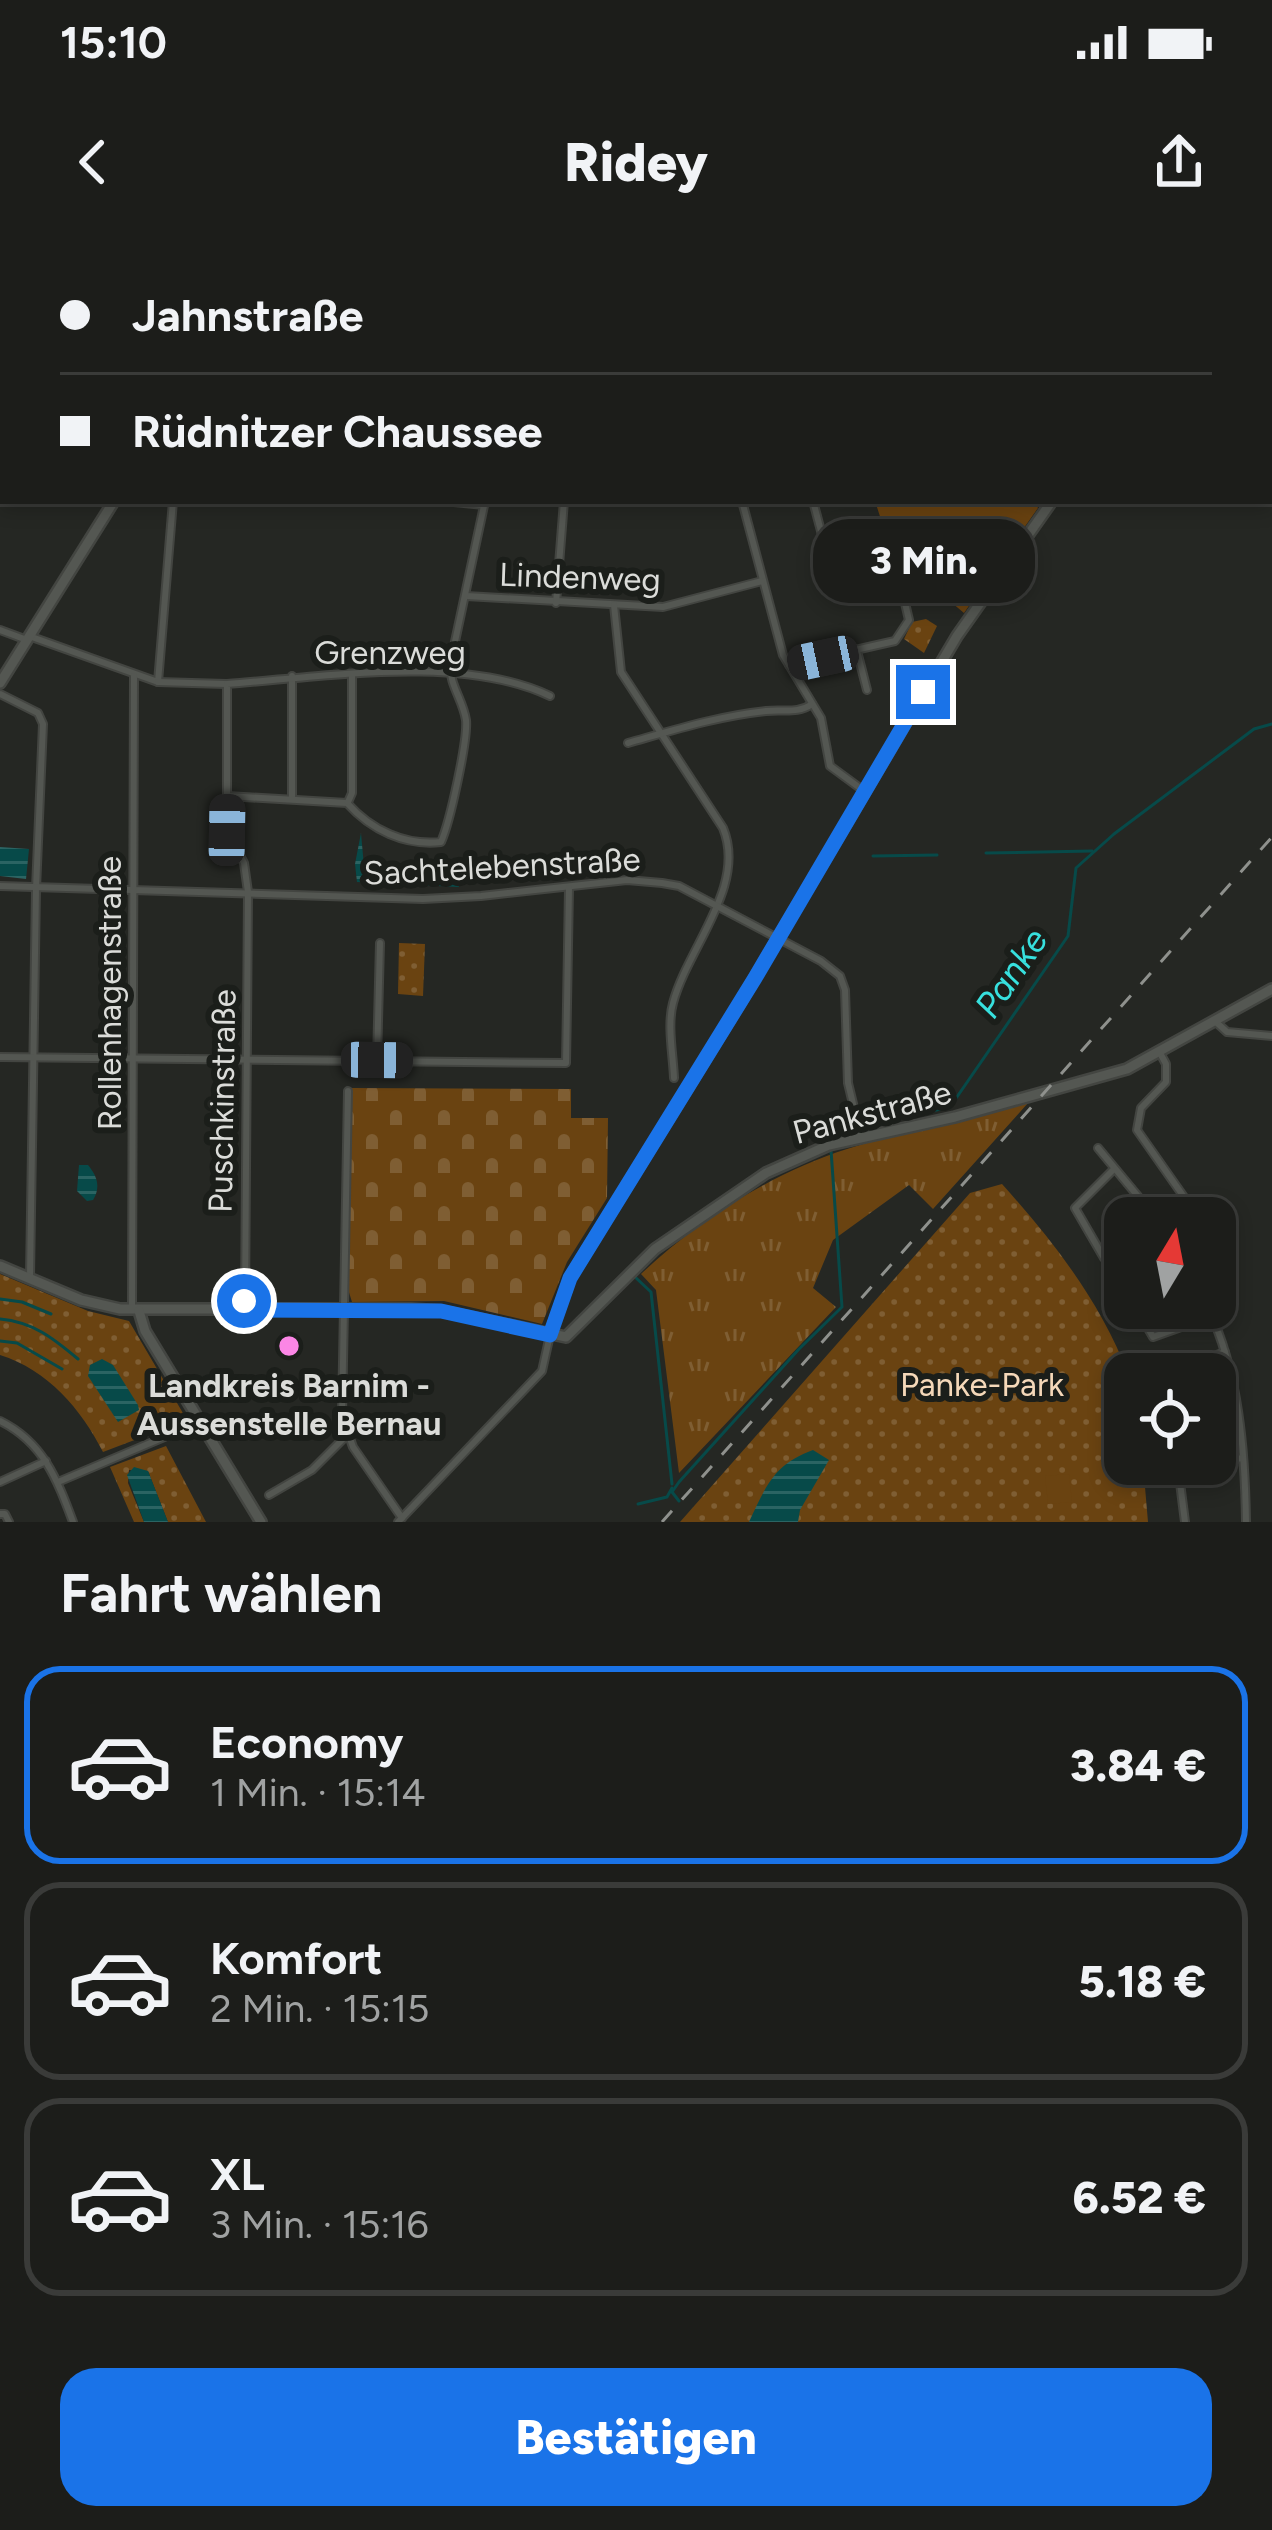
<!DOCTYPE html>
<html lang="de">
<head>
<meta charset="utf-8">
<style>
	body { margin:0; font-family:Figtree,sans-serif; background:#252623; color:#f1f3f6; height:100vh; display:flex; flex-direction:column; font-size:45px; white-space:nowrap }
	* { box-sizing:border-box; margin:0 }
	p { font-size:39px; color:#a0a2a2 }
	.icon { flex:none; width:66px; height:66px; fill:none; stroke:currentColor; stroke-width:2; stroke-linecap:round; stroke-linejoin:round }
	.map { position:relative; height:1282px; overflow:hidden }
	.drawer { display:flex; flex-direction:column; background:#1c1d1a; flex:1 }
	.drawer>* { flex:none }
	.hud { position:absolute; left:0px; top:0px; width:1272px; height:264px; box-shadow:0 6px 18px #0003,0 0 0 3px #3a3b39; display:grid; align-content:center; height:264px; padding:0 60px; background:#1c1d1a }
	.needle { width:78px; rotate:10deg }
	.controls { position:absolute; left:1104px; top:957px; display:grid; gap:24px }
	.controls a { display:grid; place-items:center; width:132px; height:132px; border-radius:24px; background:#1c1d1a; box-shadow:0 6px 18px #0003,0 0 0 3px #3a3b39; font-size:60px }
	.end { position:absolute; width:54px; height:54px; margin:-27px; border:15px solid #1a73e8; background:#fff; box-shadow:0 0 0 6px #fff }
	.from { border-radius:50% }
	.bubble { position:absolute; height:84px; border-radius:36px; background:#1c1d1a; box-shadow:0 6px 18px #0003,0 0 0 3px #3a3b39; font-size:39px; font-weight:800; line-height:84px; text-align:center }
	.car { position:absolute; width:36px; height:72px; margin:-36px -18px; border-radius:15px; box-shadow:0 0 9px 3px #0007; background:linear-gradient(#222 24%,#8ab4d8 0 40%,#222 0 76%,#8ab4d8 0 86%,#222 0) }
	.hud b { display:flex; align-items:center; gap:42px; height:114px; font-size:45px }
	.hud b+b { border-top:3px solid #3a3b39 }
	.hud i { width:30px; height:30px; background:#f1f3f6 }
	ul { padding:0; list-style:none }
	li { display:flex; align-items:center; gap:36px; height:198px; margin:0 24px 18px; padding:0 36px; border:6px solid #3a3b39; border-radius:36px }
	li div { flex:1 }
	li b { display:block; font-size:45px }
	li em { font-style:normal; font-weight:800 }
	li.on { border-color:#1a73e8 }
	li>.icon { width:108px; height:108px; stroke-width:1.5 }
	h2 { padding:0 60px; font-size:54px; line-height:144px }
	.button { display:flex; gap:24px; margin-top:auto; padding:24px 60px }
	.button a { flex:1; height:138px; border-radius:36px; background:#1a73e8; color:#fff; font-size:48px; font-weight:800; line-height:138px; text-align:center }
	.status { display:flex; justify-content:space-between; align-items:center; height:84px; padding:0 60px; background:#1c1d1a; direction:ltr }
	.status svg { height:33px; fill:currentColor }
	header { display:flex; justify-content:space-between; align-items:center; height:156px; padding:0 60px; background:#1c1d1a; font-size:54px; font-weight:800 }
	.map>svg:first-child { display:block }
	.grass { fill:url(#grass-tufts) }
	.forest { fill:url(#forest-firs) }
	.cemetery { fill:url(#cemetery-stones) }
	.park { fill:url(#park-dots) }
	.garden { fill:#6a4311 }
	.water { fill:url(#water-rules) }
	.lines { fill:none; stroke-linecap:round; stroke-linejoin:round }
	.stream { stroke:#074a49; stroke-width:3 }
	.street-casing { stroke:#434541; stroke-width:10 }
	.secondary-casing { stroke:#434541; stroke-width:14 }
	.street { stroke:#545752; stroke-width:6 }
	.secondary { stroke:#545752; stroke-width:9 }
	.rail { stroke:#8f918d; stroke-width:3; stroke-dasharray:15 15; stroke-linecap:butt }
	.route { stroke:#1a73e8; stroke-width:15 }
	.poi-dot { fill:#fb86e5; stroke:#1b1e1a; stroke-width:4.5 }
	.labels { text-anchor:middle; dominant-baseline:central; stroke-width:12; stroke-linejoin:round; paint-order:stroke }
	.street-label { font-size:33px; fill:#dbdcd9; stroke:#1b1e1a }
	.park-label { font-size:33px; fill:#f5d8b9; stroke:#1b1e1a }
	.poi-label { font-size:33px; font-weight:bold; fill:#dbdcd9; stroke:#1b1e1a }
	.water-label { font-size:36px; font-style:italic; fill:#37e0de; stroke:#1b1e1a }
</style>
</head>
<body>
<div class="status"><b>15:10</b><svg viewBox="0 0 49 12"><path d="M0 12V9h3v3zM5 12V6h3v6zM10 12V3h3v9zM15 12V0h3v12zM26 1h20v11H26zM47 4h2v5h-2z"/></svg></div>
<header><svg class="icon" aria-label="back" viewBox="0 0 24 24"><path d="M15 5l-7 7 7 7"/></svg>Ridey<svg class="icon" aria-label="share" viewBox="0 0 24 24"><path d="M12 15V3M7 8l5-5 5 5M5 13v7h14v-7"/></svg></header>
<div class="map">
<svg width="1272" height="1282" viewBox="0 0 1272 1282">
	<defs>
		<pattern id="grass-tufts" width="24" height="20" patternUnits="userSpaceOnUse" patternTransform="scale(3)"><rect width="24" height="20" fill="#6a4311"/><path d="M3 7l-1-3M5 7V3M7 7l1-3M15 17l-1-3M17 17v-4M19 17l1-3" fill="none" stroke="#7f5e33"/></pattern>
		<pattern id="forest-firs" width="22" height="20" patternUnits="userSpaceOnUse" patternTransform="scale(3)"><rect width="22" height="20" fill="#6e4818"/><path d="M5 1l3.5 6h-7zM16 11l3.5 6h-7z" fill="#826239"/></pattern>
		<pattern id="cemetery-stones" width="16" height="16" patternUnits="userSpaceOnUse" patternTransform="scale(3)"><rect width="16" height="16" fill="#6a4311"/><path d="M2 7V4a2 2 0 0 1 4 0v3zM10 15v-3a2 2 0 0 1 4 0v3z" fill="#7f5e33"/></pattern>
		<pattern id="park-dots" width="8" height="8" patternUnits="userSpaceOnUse" patternTransform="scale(3)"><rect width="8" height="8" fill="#6a4311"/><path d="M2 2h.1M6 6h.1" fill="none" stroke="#7f5e33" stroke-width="1.8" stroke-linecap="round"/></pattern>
		<pattern id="water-rules" width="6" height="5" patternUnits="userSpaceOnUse" patternTransform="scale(3)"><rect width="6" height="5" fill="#074a49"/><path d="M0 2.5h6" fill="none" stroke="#2b6463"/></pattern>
	</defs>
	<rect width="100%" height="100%" fill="#252723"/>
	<!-- grass -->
	<path class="grass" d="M 1028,863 L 933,969 L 909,945 L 833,1000 L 813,1048 L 836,1067 L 679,1233 L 656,1050 L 641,1034 C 698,980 772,933 847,909 C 906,890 968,879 1028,863 Z"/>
	<!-- forest -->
	<path class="forest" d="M 863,0 L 1122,0 L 1123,3 L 870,3 Z"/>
	<!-- cemetery -->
	<path class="cemetery" d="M 352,848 L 571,849 L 571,878 L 608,878 L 607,958 L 567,1022 L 542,1084 L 444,1061 L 352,1062 L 348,1049 Z"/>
	<!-- park -->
	<g class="park">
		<path d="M 926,379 L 937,386 L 924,413 L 904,399 L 912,382 Z"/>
		<path d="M 399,703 L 425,704 L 423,756 L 398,754 Z"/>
		<path d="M 1002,944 C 1053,1001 1101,1062 1128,1134 L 1125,1134 L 1125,1224 L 1143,1224 L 1148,1282 L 680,1282 L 970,953 Z"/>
		<path d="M 0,1034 L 88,1071 L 129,1081 L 187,1180 L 103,1212 C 81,1169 48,1130 0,1115 Z"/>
		<path d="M 166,1206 L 206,1282 L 168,1282 L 148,1231 L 129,1230 L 128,1243 L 144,1282 L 134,1282 L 110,1227 Z"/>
	</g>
	<!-- garden -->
	<g class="garden">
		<path d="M 875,261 L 1035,261 L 1038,268 L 964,373 L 939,352 L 907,360 Z"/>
		<path d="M 1069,1234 L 1072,1262 L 1048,1264 L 1045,1236 Z"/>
	</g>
	<!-- water -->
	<g class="water">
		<path d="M 361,593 L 364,627 L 451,639 L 459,642 L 459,647 L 357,642 L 355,624 Z"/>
		<path d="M 0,607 L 29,609 L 26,639 L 0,636 Z"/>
		<path d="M 79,925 L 88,925 C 97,936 101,947 93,960 L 87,961 L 77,951 Z"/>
		<path d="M 102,1119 L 113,1125 L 138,1165 L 139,1170 L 118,1182 L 88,1136 L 90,1125 Z"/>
		<path d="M 813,1210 L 829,1220 L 800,1270 L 798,1282 L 749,1282 C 766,1246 774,1224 813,1210 Z"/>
		<path d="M 134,1227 L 148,1231 L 168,1282 L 144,1282 L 127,1235 Z"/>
	</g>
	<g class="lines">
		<!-- stream -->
		<g class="stream">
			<path d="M 986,613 L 1092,611"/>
			<path d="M 873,616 L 937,615"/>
			<path d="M 867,885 L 950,867 L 1068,696 L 1076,628 L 1114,594 L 1254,489 L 1272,484"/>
			<path d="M 830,900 L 830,893 L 854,888"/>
			<path d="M 635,1037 L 651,1052 L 672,1244"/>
			<path d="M 0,1059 L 22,1062 L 51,1074"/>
			<path d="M 0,1079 C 33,1082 53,1098 78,1119"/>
			<path d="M 0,1101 L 17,1103 L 62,1129"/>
			<path d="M 679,1261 L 672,1252 L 679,1242 L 799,1109 L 842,1067 L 831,910"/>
			<path d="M 638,1264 L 667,1257 L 672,1248"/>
		</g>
		<defs>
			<g id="street">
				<path d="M 674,0 L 675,3"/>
				<path d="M 533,3 L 533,0"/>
				<path d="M 597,3 L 597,0"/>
				<path d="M 444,261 L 484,265"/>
				<path d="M 742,261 L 783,415 L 821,478 L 830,526 L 864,551"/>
				<path d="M 466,356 L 663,367 L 762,341"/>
				<path d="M 556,363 L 564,261"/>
				<path d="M 614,365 L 621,432 L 723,588 C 747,646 688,707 673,763 C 667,785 673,814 674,838"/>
				<path d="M 0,390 L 27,400"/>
				<path d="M 29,396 L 158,442 L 173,261"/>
				<path d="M 857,411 L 867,450"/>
				<path d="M 789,425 L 895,401 L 909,380 L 905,363 L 825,306 L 813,261"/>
				<path d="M 292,436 L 292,559"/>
				<path d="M 158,442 L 226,444"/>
				<path d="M 0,454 L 38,473 L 43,484 L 36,649 L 30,1037"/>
				<path d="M 628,503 C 674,490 718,476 766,471 C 783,469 798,474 812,464"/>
				<path d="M 227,556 L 347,563 C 371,590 405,606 441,602 C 450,582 468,500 466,480 C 463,460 450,446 450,425 L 485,261"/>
				<path d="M 348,562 L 352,553 L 352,435"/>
				<path d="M 0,646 L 423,659 L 481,656 L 627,640 L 662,643 L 679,646 L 821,721 L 840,736 L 845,750 L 848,843 L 861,897"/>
				<path d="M 1216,782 L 1227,792 L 1272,796"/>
				<path d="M 1160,813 L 1166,824 L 1166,842 L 1141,868 L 1137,890 L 1184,957 L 1183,978"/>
				<path d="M 0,817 L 566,823 L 569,648"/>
				<path d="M 377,821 L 380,703"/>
				<path d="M 348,851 L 342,1176 L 353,1207 L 402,1278"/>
				<path d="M 1098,908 L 1156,978"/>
				<path d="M 1114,929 L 1075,968 L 1104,1018 L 1125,1004"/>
				<path d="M 1166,978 L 1180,978"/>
				<path d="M 132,1068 L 134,436"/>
				<path d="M 245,1068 L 248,652 L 244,623 L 227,590 L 227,444 C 323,437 463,414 550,456"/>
				<path d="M 1136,1068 L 1153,1097 L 1212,1076"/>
				<path d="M 1208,1068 C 1239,1132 1245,1212 1246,1282"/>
				<path d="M 1166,1134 L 1225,1112"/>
				<path d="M 0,1181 C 43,1202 57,1239 73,1282"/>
				<path d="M 1215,1183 L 1237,1180"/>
				<path d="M 1215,1222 L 1243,1218"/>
				<path d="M 0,1242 L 46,1221"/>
				<path d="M 58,1242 L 200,1182"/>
				<path d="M 269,1255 L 312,1230 L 346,1196"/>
				<path d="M 0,1274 L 5,1274 L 9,1282"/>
				<path d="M 398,1282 L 542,1131 L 550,1095"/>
				<path d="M 1185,1282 L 1178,1227 L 1202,1224"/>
			</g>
			<g id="secondary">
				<path d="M 185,3 L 186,0"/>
				<path d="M 1235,3 L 1237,0"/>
				<path d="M 0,443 L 114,261"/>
				<path d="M 0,1026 L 81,1060 L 120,1069 L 411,1069 L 441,1071 L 566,1097 L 655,1009 L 766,933 L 829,905 L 955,877 L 1127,829 L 1272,749"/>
				<path d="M 139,1071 L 145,1091 L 261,1282"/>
				<path d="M 550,1095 L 570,1038 L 740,763 L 957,396 L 1052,261"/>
			</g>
		</defs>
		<!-- street casing -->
		<use href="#street" class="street-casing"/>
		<!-- secondary casing -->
		<use href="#secondary" class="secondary-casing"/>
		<!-- street -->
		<use href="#street" class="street"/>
		<!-- secondary -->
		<use href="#secondary" class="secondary"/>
		<!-- rail -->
		<path class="rail" d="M 662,1282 L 1272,597"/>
	</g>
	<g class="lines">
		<!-- route -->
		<path class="route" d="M 244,1061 L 244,1070 L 441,1071 L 550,1095 L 570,1038 L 755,738 L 923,452"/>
	</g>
	<!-- markers -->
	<circle class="poi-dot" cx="289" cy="1106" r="12"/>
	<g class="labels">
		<!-- street labels -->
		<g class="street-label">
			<text transform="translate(580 337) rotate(2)">Lindenweg</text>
			<text x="390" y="412">Grenzweg</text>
			<text transform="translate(502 626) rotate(-3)">Sachtelebenstraße</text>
			<text transform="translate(109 753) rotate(-90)">Rollenhagenstraße</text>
			<text transform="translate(222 861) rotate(-89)">Puschkinstraße</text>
			<text transform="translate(872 872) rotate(-15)">Pankstraße</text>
		</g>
		<!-- park labels -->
		<g class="park-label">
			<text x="982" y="1144">Panke-Park</text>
		</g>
		<!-- poi labels -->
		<g class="poi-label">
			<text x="289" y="1145">Landkreis Barnim -<tspan x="289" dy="38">Aussenstelle Bernau</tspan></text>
		</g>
		<!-- water labels -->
		<g class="water-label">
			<text transform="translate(1011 733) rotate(-56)">Panke</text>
		</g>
	</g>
</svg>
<div class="controls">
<a><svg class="needle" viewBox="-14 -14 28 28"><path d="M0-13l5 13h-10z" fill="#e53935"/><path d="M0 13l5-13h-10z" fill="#a0a2a2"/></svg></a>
<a><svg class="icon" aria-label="locate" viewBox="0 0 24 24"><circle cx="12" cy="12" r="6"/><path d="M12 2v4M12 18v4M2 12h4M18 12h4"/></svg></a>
</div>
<i class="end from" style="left:244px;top:1061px"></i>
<i class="end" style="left:923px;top:452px"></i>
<div class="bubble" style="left:813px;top:279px;width:222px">3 Min.</div>
<i class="car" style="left:823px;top:418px;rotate:258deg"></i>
<i class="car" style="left:227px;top:590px;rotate:1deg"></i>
<i class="car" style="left:377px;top:820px;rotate:91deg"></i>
<div class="hud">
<b><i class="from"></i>Jahnstraße</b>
<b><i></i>Rüdnitzer Chaussee</b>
</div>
</div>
<section class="drawer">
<h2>Fahrt wählen</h2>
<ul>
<li class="on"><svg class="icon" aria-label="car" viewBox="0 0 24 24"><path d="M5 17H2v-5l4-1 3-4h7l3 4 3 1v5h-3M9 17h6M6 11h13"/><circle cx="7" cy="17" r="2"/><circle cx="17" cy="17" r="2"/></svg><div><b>Economy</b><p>1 Min. · 15:14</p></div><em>3.84 €</em></li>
<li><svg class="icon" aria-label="car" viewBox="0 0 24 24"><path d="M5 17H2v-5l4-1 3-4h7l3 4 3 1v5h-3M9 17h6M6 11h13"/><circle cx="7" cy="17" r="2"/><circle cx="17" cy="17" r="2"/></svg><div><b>Komfort</b><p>2 Min. · 15:15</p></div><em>5.18 €</em></li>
<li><svg class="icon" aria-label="car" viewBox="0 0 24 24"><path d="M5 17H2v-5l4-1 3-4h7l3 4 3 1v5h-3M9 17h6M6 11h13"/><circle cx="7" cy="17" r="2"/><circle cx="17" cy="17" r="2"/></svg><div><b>XL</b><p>3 Min. · 15:16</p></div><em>6.52 €</em></li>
</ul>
<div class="button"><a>Bestätigen</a></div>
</section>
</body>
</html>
